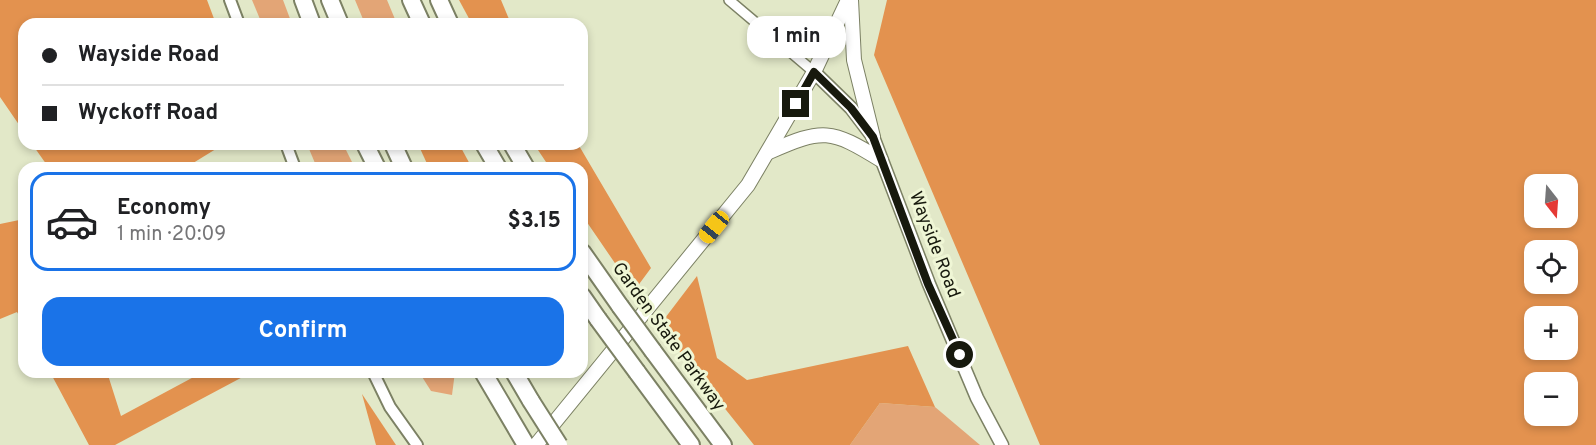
<!DOCTYPE html>
<html lang="en">
<head>
<meta charset="utf-8">
<style>
	body { margin:0; font-family:Overpass,sans-serif; background:#f6f6f6; color:#202124; height:100vh; display:flex; flex-direction:column; font-size:22px; white-space:nowrap }
	* { box-sizing:border-box; margin:0 }
	p { font-size:20px; color:#757577 }
	.icon { flex:none; width:33px; height:33px; fill:none; stroke:currentColor; stroke-width:2; stroke-linecap:round; stroke-linejoin:round }
	.map { position:relative; flex:1; overflow:hidden }
	.details { position:absolute; left:18px; top:162px; width:570px; height:216px; display:flex; flex-direction:column; background:#fff; border-radius:18px; box-shadow:0 3px 9px #0003 }
	.details>* { flex:none }
	.banner { position:absolute; left:18px; top:18px; width:570px; height:132px; border-radius:18px; box-shadow:0 3px 9px #0003; display:grid; align-content:center; height:132px; padding:0 24px; background:#fff }
	.needle { width:39px; rotate:163deg }
	.fabs { position:absolute; left:1524px; top:174px; display:grid; gap:12px }
	.fabs a { display:grid; place-items:center; width:54px; height:54px; border-radius:12px; background:#fff; box-shadow:0 3px 9px #0003; font-size:30px }
	.end { position:absolute; width:27px; height:27px; margin:-14px; border:8px solid #17190d; background:#fff; box-shadow:0 0 0 3px #fff }
	.from { border-radius:50% }
	.bubble { position:absolute; height:42px; border-radius:18px; background:#fff; box-shadow:0 3px 9px #0003; font-size:20px; font-weight:700; line-height:42px; text-align:center }
	.car { position:absolute; width:18px; height:36px; margin:-18px -9px; border-radius:8px; box-shadow:0 0 4px 2px #0007; background:linear-gradient(#f5c518 24%,#345 0 40%,#f5c518 0 76%,#345 0 86%,#f5c518 0) }
	.banner b { display:flex; align-items:center; gap:21px; height:57px; font-size:22px }
	.banner b+b { border-top:2px solid #e0e0e0 }
	.banner i { width:15px; height:15px; background:#202124 }
	ul { padding:10px 0 0; list-style:none }
	li { display:flex; align-items:center; gap:18px; height:99px; margin:0 12px 9px; padding:0 12px; border:3px solid transparent; border-radius:18px }
	li div { flex:1 }
	li b { display:block; font-size:22px }
	li em { font-style:normal; font-weight:700 }
	li.active { border-color:#1a73e8 }
	li>.icon { width:54px; height:54px; stroke-width:1.5 }
	.primary-button { display:flex; gap:12px; margin-top:auto; padding:12px 24px }
	.primary-button a { flex:1; height:69px; border-radius:18px; background:#1a73e8; color:#fff; font-size:24px; font-weight:700; line-height:69px; text-align:center }
	.map>svg:first-child { display:block }
	.green { fill:#e3a576 }
	.forest { fill:#e3924f; fill-rule:evenodd }
	.lines { fill:none; stroke-linecap:round; stroke-linejoin:round }
	.minor-casing { stroke:#7c8164; stroke-width:12 }
	.tertiary-casing { stroke:#7c8164; stroke-width:14 }
	.secondary-casing { stroke:#7c8164; stroke-width:15 }
	.primary-casing { stroke:#7c8164; stroke-width:16 }
	.motorway-casing { stroke:#7c8164; stroke-width:20 }
	.minor { stroke:#fff; stroke-width:9 }
	.tertiary { stroke:#fff; stroke-width:10 }
	.secondary { stroke:#fff; stroke-width:12 }
	.primary { stroke:#fff; stroke-width:14 }
	.motorway { stroke:#fff; stroke-width:16 }
	.motorway-bridge-casing { stroke:#7c8164; stroke-width:20; stroke-linecap:butt }
	.motorway-bridge { stroke:#fff; stroke-width:16 }
	.route { stroke:#17190d; stroke-width:8 }
	.labels { text-anchor:middle; dominant-baseline:central; stroke-width:6; stroke-linejoin:round; paint-order:stroke }
	.street-label { font-size:18px; fill:#17190d; stroke:#eff6d5 }
</style>
</head>
<body>
<div class="map">
<svg width="1596" height="445" viewBox="0 0 1596 445">
	<rect width="100%" height="100%" fill="#e2e8c8"/>
	<!-- green -->
	<g class="green">
		<path d="M 252,0 L 283,0 L 292,24 L 262,24 Z"/>
		<path d="M 355,0 L 387,0 L 397,24 L 365,24 Z"/>
		<path d="M 307,144 L 343,144 L 355,168 L 317,168 Z"/>
		<path d="M 419,372 L 455,372 L 452,395 L 431,391 Z"/>
		<path d="M 880,403 L 935,407 L 980,445 L 850,445 Z"/>
	</g>
	<!-- forest -->
	<g class="forest">
		<path d="M 0,0 L 207,0 L 216,24 L 24,24 L 24,132 L 0,97 Z"/>
		<path d="M 459,0 L 501,0 L 511,24 L 472,24 Z"/>
		<path d="M 887,0 L 1596,0 L 1596,445 L 1040,445 L 874,55 ZM 1534,184 L 1568,184 L 1568,218 L 1534,218 ZM 1534,250 L 1568,250 L 1568,284 L 1534,284 ZM 1534,316 L 1568,316 L 1568,350 L 1534,350 ZM 1534,382 L 1568,382 L 1568,416 L 1534,416 Z"/>
		<path d="M 32,144 L 224,144 L 185,168 L 49,168 Z"/>
		<path d="M 418,144 L 459,144 L 472,168 L 429,168 Z"/>
		<path d="M 534,144 L 578,144 L 651,268 L 634,291 L 582,215 L 582,168 L 550,168 Z"/>
		<path d="M 24,219 L 24,324 L 17,312 L 0,319 L 0,224 Z"/>
		<path d="M 697,276 L 717,358 L 747,380 L 908,346 L 935,407 L 880,403 L 850,445 L 754,445 L 659,326 Z"/>
		<path d="M 50,372 L 107,372 L 121,416 L 203,372 L 252,372 L 115,445 L 89,445 Z"/>
		<path d="M 362,394 L 396,445 L 376,445 Z"/>
	</g>
	<g class="lines">
		<defs>
			<path id="minor" d="M 729,0 L 814,72"/>
			<g id="tertiary">
				<path d="M 230,0 L 239,24"/>
				<path d="M 286,144 L 295,168"/>
				<path d="M 373,372 L 390,407 L 417,445"/>
			</g>
			<path id="secondary" d="M 814,72 L 851,108 L 873,137 L 929,284 L 977,398 L 1002,445"/>
			<g id="primary">
				<path d="M 851,0 L 854,60 L 873,137"/>
				<path d="M 769,152 C 823,128 831,129 881,160"/>
				<path d="M 536,445 L 748,185 L 814,72 L 848,0"/>
			</g>
			<g id="motorway">
				<path d="M 303,0 L 312,24"/>
				<path d="M 330,0 L 340,24"/>
				<path d="M 411,0 L 422,24"/>
				<path d="M 439,0 L 450,24"/>
				<path d="M 365,144 L 377,168"/>
				<path d="M 393,144 L 404,168"/>
				<path d="M 484,144 L 498,168"/>
				<path d="M 512,144 L 526,168"/>
				<path d="M 582,252 L 620,306"/>
				<path d="M 582,296 L 598,319"/>
				<path d="M 653,351 L 723,445"/>
				<path d="M 483,372 L 526,445"/>
				<path d="M 514,372 L 531,401"/>
				<path d="M 637,372 L 691,445"/>
			</g>
		</defs>
		<!-- minor casing -->
		<use href="#minor" class="minor-casing"/>
		<!-- tertiary casing -->
		<use href="#tertiary" class="tertiary-casing"/>
		<!-- secondary casing -->
		<use href="#secondary" class="secondary-casing"/>
		<!-- primary casing -->
		<use href="#primary" class="primary-casing"/>
		<!-- motorway casing -->
		<use href="#motorway" class="motorway-casing"/>
		<!-- minor -->
		<use href="#minor" class="minor"/>
		<!-- tertiary -->
		<use href="#tertiary" class="tertiary"/>
		<!-- secondary -->
		<use href="#secondary" class="secondary"/>
		<!-- primary -->
		<use href="#primary" class="primary"/>
		<!-- motorway -->
		<use href="#motorway" class="motorway"/>
		<defs>
			<g id="motorway-bridge">
				<path d="M 620,306 L 653,351"/>
				<path d="M 598,319 L 637,372"/>
				<path d="M 531,401 L 559,445"/>
			</g>
		</defs>
		<!-- motorway-bridge casing -->
		<use href="#motorway-bridge" class="motorway-bridge-casing"/>
		<!-- motorway-bridge -->
		<use href="#motorway-bridge" class="motorway-bridge"/>
	</g>
	<g class="lines">
		<!-- route -->
		<path class="route" d="M 796,104 L 814,72 L 851,108 L 873,137 L 928,284 L 960,355"/>
	</g>
	<g class="labels">
		<!-- street labels -->
		<g class="street-label">
			<text transform="translate(934 245) rotate(69)">Wayside Road</text>
			<text transform="translate(668 337) rotate(54)">Garden State Parkway</text>
		</g>
	</g>
</svg>
<div class="fabs">
<a><svg class="needle" viewBox="-14 -14 28 28"><path d="M0-13l5 13h-10z" fill="#e53935"/><path d="M0 13l5-13h-10z" fill="#757577"/></svg></a>
<a><svg class="icon" aria-label="locate" viewBox="0 0 24 24"><circle cx="12" cy="12" r="6"/><path d="M12 2v4M12 18v4M2 12h4M18 12h4"/></svg></a>
<a>+</a>
<a>−</a>
</div>
<i class="end from" style="left:960px;top:355px"></i>
<i class="end" style="left:796px;top:104px"></i>
<div class="bubble" style="left:747px;top:16px;width:99px">1 min</div>
<i class="car" style="left:714px;top:227px;rotate:219deg"></i>
<div class="banner">
<b><i class="from"></i>Wayside Road</b>
<b><i></i>Wyckoff Road</b>
</div>
<section class="details">
<ul>
<li class="active"><svg class="icon" aria-label="car" viewBox="0 0 24 24"><path d="M5 17H2v-5l4-1 3-4h7l3 4 3 1v5h-3M9 17h6M6 11h13"/><circle cx="7" cy="17" r="2"/><circle cx="17" cy="17" r="2"/></svg><div><b>Economy</b><p>1 min · 20:09</p></div><em>$3.15</em></li>
</ul>
<div class="primary-button"><a>Confirm</a></div>
</section>
</div>
</body>
</html>
